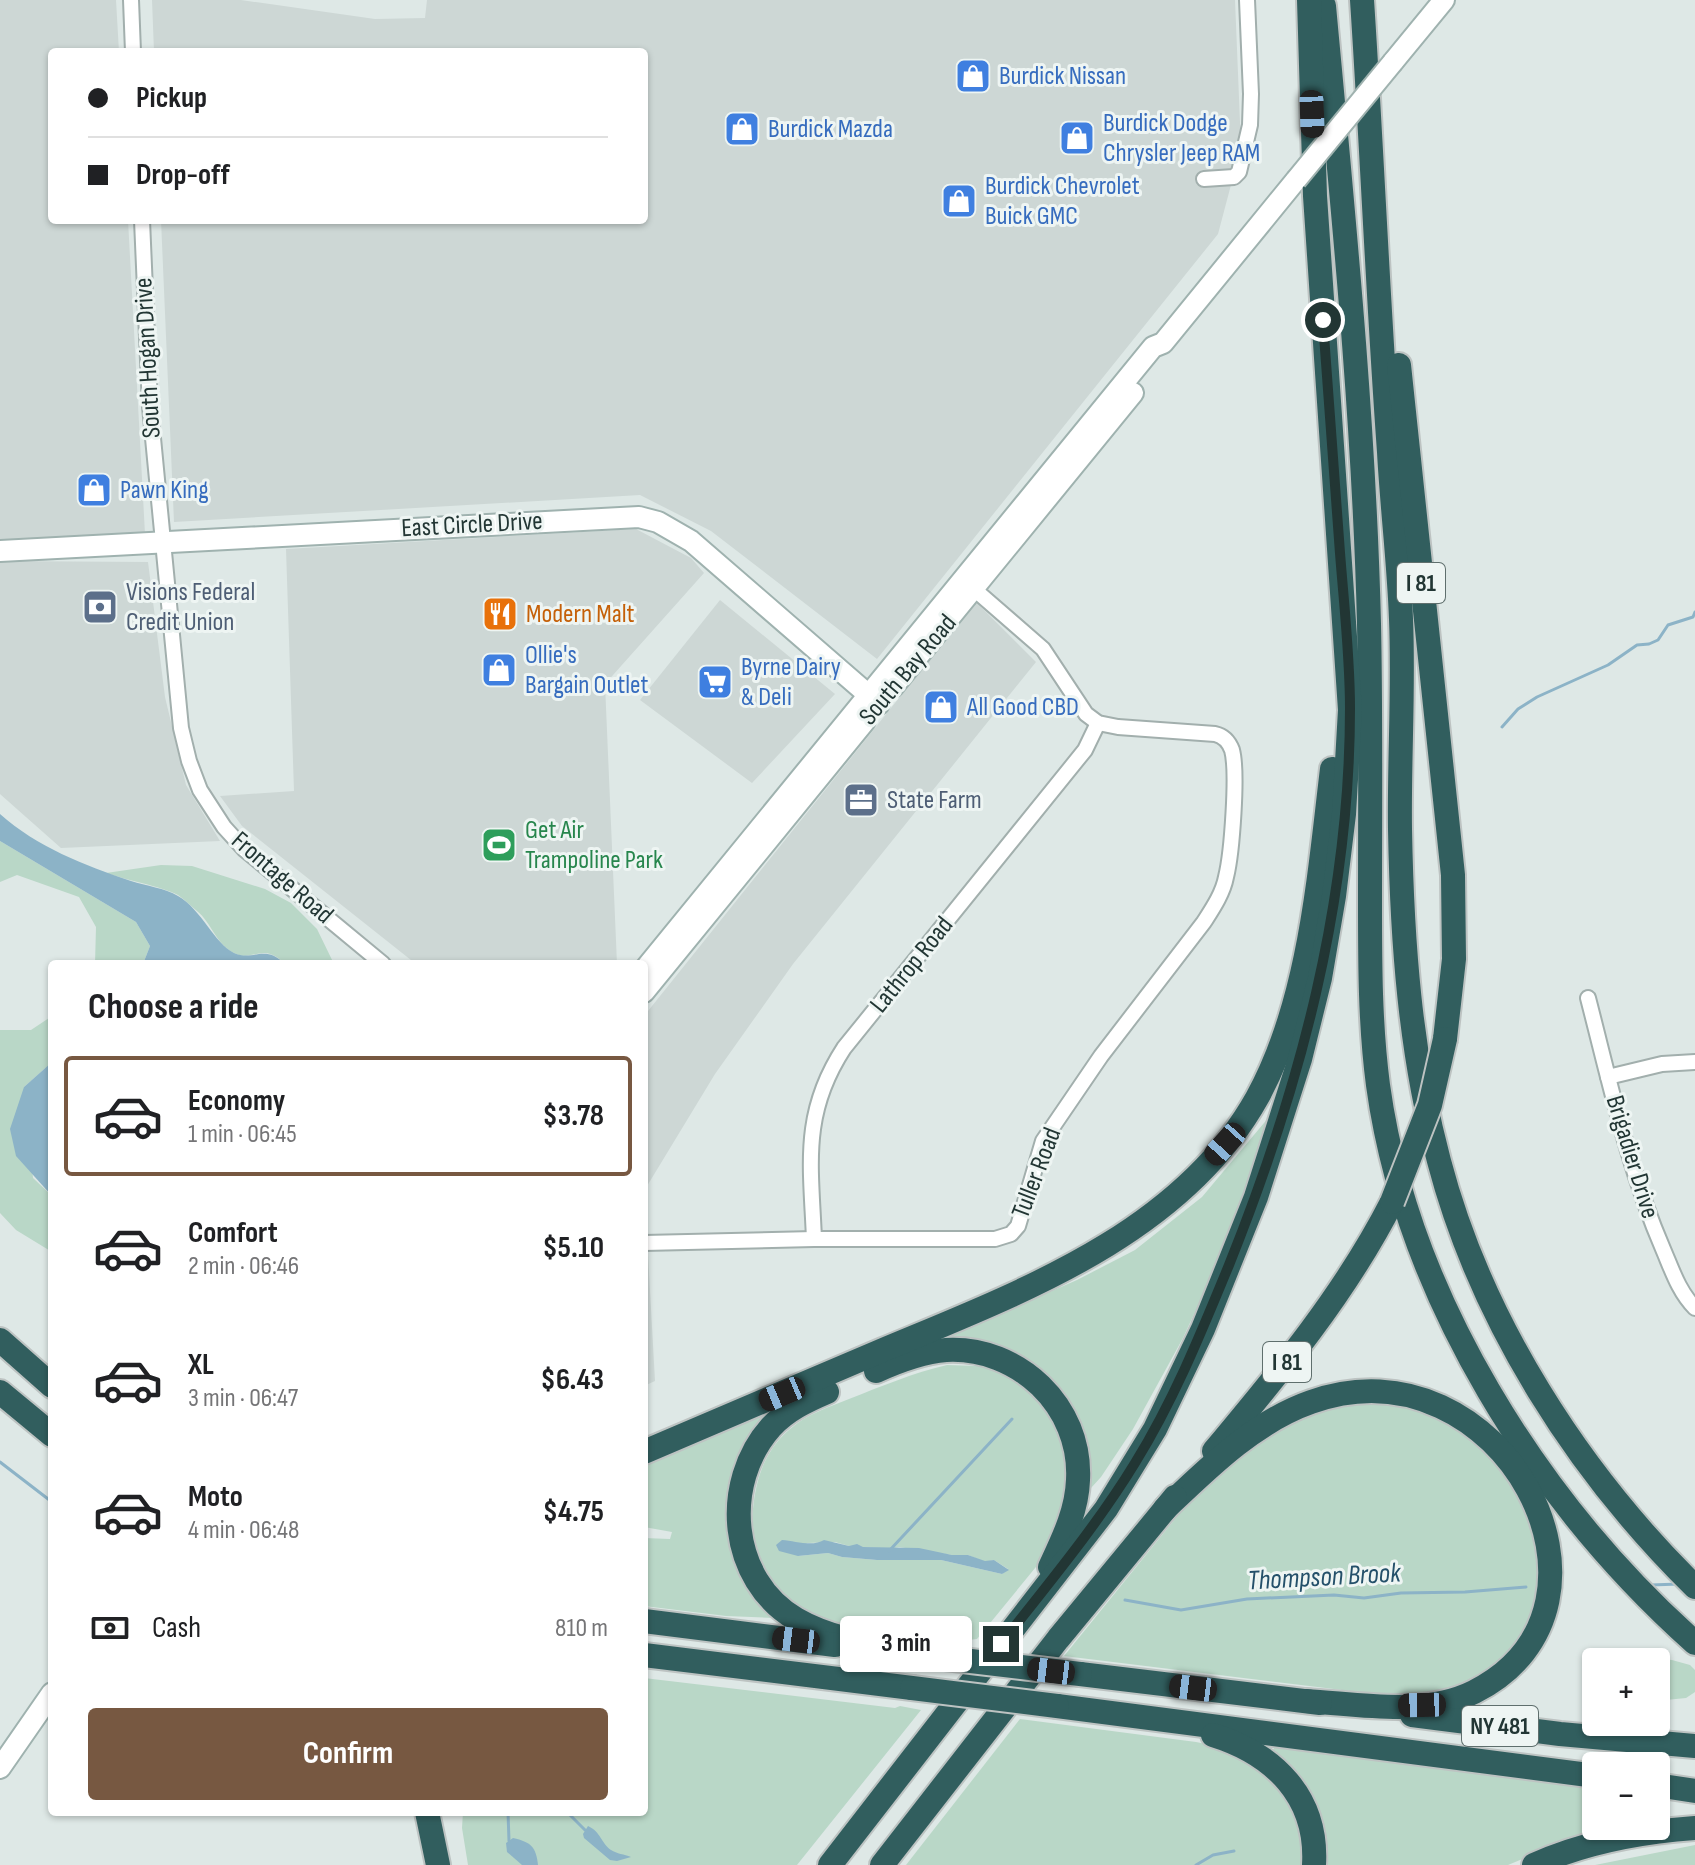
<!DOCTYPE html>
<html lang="en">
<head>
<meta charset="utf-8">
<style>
	body { margin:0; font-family:"Sofia Sans Condensed",sans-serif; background:#f6f6f6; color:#202124; height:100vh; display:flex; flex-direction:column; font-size:30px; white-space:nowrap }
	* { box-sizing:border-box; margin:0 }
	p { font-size:26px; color:#757577 }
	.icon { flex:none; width:44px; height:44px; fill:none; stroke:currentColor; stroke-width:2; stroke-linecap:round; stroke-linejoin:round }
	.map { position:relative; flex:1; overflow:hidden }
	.sheet { position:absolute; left:48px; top:960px; width:600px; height:856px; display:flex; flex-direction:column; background:#fff; border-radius:8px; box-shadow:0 2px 6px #0004 }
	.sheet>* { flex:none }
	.top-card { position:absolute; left:48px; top:48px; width:600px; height:176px; border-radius:8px; box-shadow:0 2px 6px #0004; display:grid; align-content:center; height:176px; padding:0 40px; background:#fff }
	.tools { position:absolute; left:1582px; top:1648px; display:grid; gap:16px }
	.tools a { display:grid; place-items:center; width:88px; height:88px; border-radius:8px; background:#fff; box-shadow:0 2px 6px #0004; font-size:40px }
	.end { position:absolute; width:36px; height:36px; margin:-18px; border:10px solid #223634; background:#fff; box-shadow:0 0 0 4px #fff }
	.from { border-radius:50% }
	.bubble { position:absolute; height:56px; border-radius:8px; background:#fff; box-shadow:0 2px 6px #0004; font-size:26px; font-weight:700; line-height:56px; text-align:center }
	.car { position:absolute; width:24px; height:48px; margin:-24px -12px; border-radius:10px; box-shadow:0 0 6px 2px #0007; background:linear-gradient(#222 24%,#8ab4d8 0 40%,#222 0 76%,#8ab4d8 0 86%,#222 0) }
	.top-card b { display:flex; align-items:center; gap:28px; height:76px; font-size:30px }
	.top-card b+b { border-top:2px solid #e0e0e0 }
	.top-card i { width:20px; height:20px; background:#202124 }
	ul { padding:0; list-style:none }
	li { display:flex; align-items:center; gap:24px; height:120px; margin:0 16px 12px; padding:0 24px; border:4px solid transparent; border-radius:8px }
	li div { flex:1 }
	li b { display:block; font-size:30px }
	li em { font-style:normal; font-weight:700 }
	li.on { border-color:#775841 }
	li>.icon { width:72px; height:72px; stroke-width:1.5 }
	h2 { padding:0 40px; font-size:36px; line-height:96px }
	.pay { display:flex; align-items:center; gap:20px; height:88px; padding:0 40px; font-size:30px }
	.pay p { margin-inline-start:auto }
	.action { display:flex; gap:16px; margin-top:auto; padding:16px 40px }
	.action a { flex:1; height:92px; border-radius:8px; background:#775841; color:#fff; font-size:32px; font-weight:700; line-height:92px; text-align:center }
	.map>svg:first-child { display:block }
	.built { fill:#cdd7d5 }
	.green { fill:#b9d7c7; fill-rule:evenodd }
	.water { fill:#8cb3c7 }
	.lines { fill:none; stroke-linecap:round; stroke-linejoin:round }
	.stream { stroke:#8cb3c7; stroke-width:3 }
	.street-casing { stroke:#a2afad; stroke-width:18 }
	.secondary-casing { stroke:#9fb2af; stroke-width:24 }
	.highway-casing { stroke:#bdc3c2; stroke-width:28 }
	.street { stroke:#fff; stroke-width:14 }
	.secondary { stroke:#fff; stroke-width:20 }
	.highway { stroke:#315e5e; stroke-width:24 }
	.secondary-bridge-casing { stroke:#9fb2af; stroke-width:24; stroke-linecap:butt }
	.highway-bridge-casing { stroke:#bdc3c2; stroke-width:28; stroke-linecap:butt }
	.secondary-bridge { stroke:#fff; stroke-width:20 }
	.highway-bridge { stroke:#315e5e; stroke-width:24 }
	.route { stroke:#223634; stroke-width:10 }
	.labels { text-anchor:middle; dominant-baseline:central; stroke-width:6; stroke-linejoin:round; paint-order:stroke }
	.shield { fill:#eef5f3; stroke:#5f6f6d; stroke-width:2 }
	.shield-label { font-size:24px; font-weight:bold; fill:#223634 }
	.shop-label { font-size:26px; fill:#366cbe; stroke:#eef5f3; text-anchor:start }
	.street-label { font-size:26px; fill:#223634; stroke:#eef5f3 }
	.service-label { font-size:26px; fill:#4e5e75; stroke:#eef5f3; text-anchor:start }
	.food-label { font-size:26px; fill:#c56008; stroke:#eef5f3; text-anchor:start }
	.leisure-label { font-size:26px; fill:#27864d; stroke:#eef5f3; text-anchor:start }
	.water-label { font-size:28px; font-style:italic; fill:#24506a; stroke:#eef5f3 }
</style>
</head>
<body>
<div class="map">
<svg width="1695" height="1865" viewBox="0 0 1695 1865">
	<rect width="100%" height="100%" fill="#dee8e6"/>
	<!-- built -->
	<g class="built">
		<path d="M 0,0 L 116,0 L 119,52 L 52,52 L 52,220 L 128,220 L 145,534 L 0,540 Z"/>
		<path d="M 152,0 L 241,0 L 375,19 L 425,18 L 427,0 L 1235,0 L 1241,147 L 1218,234 L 877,659 L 711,531 L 640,495 L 174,522 L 161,220 L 644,220 L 644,52 L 154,52 Z"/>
		<path d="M 636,529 L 691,558 L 704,573 L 605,684 L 617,964 L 416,964 L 242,826 L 220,796 L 294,791 L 286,549 Z"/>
		<path d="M 0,561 L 148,562 L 165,697 L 186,785 L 220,841 L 61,848 L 0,794 Z"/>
		<path d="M 720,600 L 835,694 L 752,783 L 640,700 Z"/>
		<path d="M 976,602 L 1036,662 L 793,964 L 715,1074 L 644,1191 L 644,1016 Z"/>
		<path d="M 644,1254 L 648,1254 L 655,1381 L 644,1386 Z"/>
	</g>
	<!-- green -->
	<g class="green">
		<path d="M 0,841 L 136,922 L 150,946 L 143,964 L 95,964 L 96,927 L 79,897 L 17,875 L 0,882 Z"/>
		<path d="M 161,865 L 192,866 L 265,889 L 291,903 L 317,929 L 334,964 L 285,964 C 262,941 254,963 234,953 C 216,944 211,922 197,911 C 191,906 184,899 178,895 C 160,886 126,880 106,873 Z"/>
		<path d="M 52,1016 L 52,1062 L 24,1087 L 33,1178 L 52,1196 L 52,1252 L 16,1230 L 0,1213 L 0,1030 L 31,1030 Z"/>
		<path d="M 1269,1117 L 1238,1219 L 1183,1338 L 1133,1429 L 1101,1477 L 1081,1499 L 1079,1429 L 1072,1405 L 1051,1381 L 948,1338 L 948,1336 L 1077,1280 L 1135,1250 L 1202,1197 Z"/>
		<path d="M 947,1365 L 979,1366 L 1007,1375 L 1027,1386 L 1046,1405 L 1063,1435 L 1071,1495 L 1040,1562 L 977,1639 C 965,1640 952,1643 941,1643 C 911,1642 848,1633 821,1622 C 779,1606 749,1554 753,1509 C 756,1478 765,1450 790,1429 C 807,1414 829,1407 849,1399 C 882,1386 913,1373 947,1365 ZM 835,1542 L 849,1546 L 890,1549 L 899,1547 L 952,1555 L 968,1555 L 985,1562 L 994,1560 L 1008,1569 L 1002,1574 L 941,1560 L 877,1560 L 842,1557 L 828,1553 L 798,1556 L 807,1543 Z"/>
		<path d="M 1362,1401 L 1414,1406 L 1486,1443 L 1534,1522 L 1539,1595 L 1520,1641 L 1471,1685 L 1408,1698 L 1064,1656 L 1192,1498 L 1254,1443 L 1306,1413 Z"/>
		<path d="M 780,1406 L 734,1486 L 775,1615 L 773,1618 L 726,1616 L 644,1606 L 644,1538 L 670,1539 L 672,1532 L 644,1527 L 644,1466 Z"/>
		<path d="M 1650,1658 L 1672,1660 L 1690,1665 L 1695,1670 L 1695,1692 L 1686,1698 L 1656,1701 L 1656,1662 L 1630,1662 Z"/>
		<path d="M 644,1678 L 895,1708 L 900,1706 L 921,1710 L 797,1865 L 468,1865 L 462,1828 L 463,1812 L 644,1812 Z"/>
		<path d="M 1020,1719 L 1196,1742 L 1230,1749 L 1267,1770 L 1299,1814 L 1310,1865 L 906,1865 Z"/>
		<path d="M 1275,1746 L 1542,1778 L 1596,1791 L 1596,1826 L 1628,1826 L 1534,1854 L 1508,1865 L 1325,1865 L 1323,1834 L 1272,1752 Z"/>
		<path d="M 1695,1845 L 1695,1865 L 1595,1865 Z"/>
	</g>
	<!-- water -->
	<g class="water">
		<path d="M 0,814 C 37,847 84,865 131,881 C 146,886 165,888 178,896 C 202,910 214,943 234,953 C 254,962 264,943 285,964 L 143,964 L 150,946 L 136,922 L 0,841 Z"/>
		<path d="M 52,1062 L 52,1196 L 16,1156 L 10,1129 L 24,1087 Z"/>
		<path d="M 782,1540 C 795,1541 813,1547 824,1540 L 849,1546 L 857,1544 L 863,1547 L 919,1548 L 952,1555 L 968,1555 L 985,1561 L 994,1560 L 1009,1570 L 1002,1574 L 941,1560 L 877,1560 L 842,1557 L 828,1553 L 798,1556 L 779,1551 L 776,1545 Z"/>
		<path d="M 588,1826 C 601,1832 601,1843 611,1850 C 617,1854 624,1854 631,1857 L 617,1861 L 610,1860 L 584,1838 L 583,1834 Z"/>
		<path d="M 513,1838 C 531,1842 536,1847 538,1865 L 522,1865 L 507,1852 L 506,1843 Z"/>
	</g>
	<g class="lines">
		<!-- stream -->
		<g class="stream">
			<path d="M 1502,727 L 1518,709 L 1537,697 L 1608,665 L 1637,645 L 1649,644 L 1658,640 L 1668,625 L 1693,617 L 1695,612"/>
			<path d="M 0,1462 L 52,1502"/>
			<path d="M 889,1551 L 1012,1419"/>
			<path d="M 1651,1585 L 1679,1584"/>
			<path d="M 1125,1600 L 1181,1610 L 1247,1599 L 1334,1595 L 1364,1598 L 1401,1593 L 1465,1592 L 1526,1587"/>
			<path d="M 508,1812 L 509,1841"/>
			<path d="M 567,1812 L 585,1830"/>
			<path d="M 1196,1865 L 1213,1855 L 1234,1851"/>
		</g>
		<defs>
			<g id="street">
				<path d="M 131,0 L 133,52"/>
				<path d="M 1204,179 L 1234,177 L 1239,172 L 1250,125 L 1251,94 L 1247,0"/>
				<path d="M 142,220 L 150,407 L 181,728 L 189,761 L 200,790 L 224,827 L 244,849 L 383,964"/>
				<path d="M 1588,998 C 1610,1083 1628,1168 1663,1249 C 1672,1270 1679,1292 1695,1308"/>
				<path d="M 1608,1077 L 1662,1064 L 1695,1062"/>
				<path d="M 814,1239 C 811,1165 801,1114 844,1048 L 1085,750 L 1098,723"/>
				<path d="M 644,1243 L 814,1239 L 995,1239 L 1011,1234 L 1018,1226 L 1043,1141 L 1101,1056 L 1204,922 C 1213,908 1223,893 1226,877 C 1232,853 1238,772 1232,750 C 1229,742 1224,736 1215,734 L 1118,727 L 1098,723 L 1086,714 L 1043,649 L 974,589"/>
			</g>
			<g id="secondary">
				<path d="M 1393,62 L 1444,0"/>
				<path d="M 0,551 L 639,517 L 658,522 L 691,541 L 879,704"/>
				<path d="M 893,687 L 1133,393"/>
				<path d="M 644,970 L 1153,347 L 1163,343 L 1296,180"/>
				<path d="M 644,992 L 865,721"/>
				<path d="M 0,1768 L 52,1693"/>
			</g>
			<g id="highway">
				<path d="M 1362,0 C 1372,151 1378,301 1389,452 C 1392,508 1399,563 1401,619 C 1404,689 1399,759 1400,829 C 1402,941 1410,1053 1439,1161 C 1481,1321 1578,1472 1695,1587"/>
				<path d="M 1324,6 C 1343,211 1364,418 1369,624 C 1371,716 1370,810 1370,902 C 1370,964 1370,1024 1378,1085 C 1407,1296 1538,1503 1695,1643"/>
				<path d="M 1399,365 L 1453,875 L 1454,959 L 1445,1039"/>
				<path d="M 0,1340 L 52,1386"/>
				<path d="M 876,1371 C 898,1361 921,1352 946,1350 C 1018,1346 1082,1406 1078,1480 C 1077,1511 1063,1539 1050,1567"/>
				<path d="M 0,1392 L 52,1435"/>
				<path d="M 827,1392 C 806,1401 787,1410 771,1427 C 721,1483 729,1580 796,1619 C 837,1643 892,1647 937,1657"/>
				<path d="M 1214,1451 C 1280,1372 1345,1294 1392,1202"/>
				<path d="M 644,1452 C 724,1418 804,1384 883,1350 C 1019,1293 1181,1234 1257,1098 C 1310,1002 1319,876 1332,769"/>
				<path d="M 1165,1509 C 1208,1468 1254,1422 1311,1402 C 1501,1334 1645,1606 1474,1692 C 1424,1717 1359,1704 1306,1701"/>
				<path d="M 644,1621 L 835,1645"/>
				<path d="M 644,1655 L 912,1688"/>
				<path d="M 1080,1674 L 1320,1703"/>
				<path d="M 1057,1706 L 1596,1776"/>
				<path d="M 1412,1715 L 1560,1734 L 1695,1746"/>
				<path d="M 1213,1735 C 1274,1754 1318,1797 1314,1865"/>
				<path d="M 1656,1785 L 1695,1791"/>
				<path d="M 427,1812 L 438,1865"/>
				<path d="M 830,1865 L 1106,1509 L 1155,1429 L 1203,1329 L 1256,1197 L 1300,1059 L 1320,978 L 1334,896 L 1344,814 L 1350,710 L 1315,196 L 1309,0"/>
				<path d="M 882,1865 L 1058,1639 L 1175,1497"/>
				<path d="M 1534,1865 C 1585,1842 1639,1832 1695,1828"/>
			</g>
		</defs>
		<!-- street casing -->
		<use href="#street" class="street-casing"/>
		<!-- secondary casing -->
		<use href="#secondary" class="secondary-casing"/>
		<!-- highway casing -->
		<use href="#highway" class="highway-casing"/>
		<!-- street -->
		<use href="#street" class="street"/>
		<!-- secondary -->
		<use href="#secondary" class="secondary"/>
		<!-- highway -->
		<use href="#highway" class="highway"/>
		<defs>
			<path id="secondary-bridge" d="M 1296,180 L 1393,62"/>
			<g id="highway-bridge">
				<path d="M 1392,1202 L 1430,1105 L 1445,1039"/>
				<path d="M 937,1657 L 1080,1674"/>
				<path d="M 912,1688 L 1057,1706"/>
			</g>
		</defs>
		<!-- secondary-bridge casing -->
		<use href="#secondary-bridge" class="secondary-bridge-casing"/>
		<!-- highway-bridge casing -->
		<use href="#highway-bridge" class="highway-bridge-casing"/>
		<!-- secondary-bridge -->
		<use href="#secondary-bridge" class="secondary-bridge"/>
		<!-- highway-bridge -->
		<use href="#highway-bridge" class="highway-bridge"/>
	</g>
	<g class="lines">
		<!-- route -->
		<path class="route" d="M 1001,1644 C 1047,1585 1096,1527 1135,1463 C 1174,1400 1201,1333 1229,1265 C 1300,1088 1350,901 1350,708 C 1350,657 1344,605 1340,553 C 1334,476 1328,398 1323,320"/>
	</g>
	<!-- icons -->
	<defs>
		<symbol id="shop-square" viewBox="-11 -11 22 22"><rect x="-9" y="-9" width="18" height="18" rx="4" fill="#3f7fe0" stroke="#eef5f3"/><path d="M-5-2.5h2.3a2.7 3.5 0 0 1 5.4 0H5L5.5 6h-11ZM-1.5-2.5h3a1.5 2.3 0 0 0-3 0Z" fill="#fff"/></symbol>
		<symbol id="bank-square" viewBox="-11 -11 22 22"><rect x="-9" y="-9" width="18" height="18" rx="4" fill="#5c6f8a" stroke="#eef5f3"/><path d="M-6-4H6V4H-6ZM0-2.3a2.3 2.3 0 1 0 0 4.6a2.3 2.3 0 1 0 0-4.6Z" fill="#fff"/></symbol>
		<symbol id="restaurant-square" viewBox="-11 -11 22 22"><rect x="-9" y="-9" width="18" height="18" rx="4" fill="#e8710a" stroke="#eef5f3"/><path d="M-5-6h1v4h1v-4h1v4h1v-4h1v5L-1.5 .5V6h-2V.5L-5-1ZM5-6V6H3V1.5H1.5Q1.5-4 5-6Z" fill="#fff"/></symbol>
		<symbol id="supermarket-square" viewBox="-11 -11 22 22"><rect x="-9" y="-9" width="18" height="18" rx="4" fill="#3f7fe0" stroke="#eef5f3"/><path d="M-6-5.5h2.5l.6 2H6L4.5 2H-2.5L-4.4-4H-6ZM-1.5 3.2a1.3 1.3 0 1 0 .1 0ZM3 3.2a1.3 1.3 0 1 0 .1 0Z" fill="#fff"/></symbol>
		<symbol id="office-square" viewBox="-11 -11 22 22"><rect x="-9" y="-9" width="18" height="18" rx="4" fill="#5c6f8a" stroke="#eef5f3"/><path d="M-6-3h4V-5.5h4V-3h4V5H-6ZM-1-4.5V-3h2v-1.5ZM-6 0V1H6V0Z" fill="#fff"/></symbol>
		<symbol id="stadium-square" viewBox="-11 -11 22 22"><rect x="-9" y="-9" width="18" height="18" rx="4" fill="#2e9e5b" stroke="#eef5f3"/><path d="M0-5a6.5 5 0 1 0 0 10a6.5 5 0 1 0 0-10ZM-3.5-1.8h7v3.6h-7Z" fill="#fff"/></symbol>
	</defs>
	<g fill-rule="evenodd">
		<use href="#shop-square" x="953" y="56" width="40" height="40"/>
		<use href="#shop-square" x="722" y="109" width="40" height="40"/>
		<use href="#shop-square" x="1057" y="118" width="40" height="40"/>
		<use href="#shop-square" x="939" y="181" width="40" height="40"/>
		<use href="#shop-square" x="74" y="470" width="40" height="40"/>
		<use href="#bank-square" x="80" y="587" width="40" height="40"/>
		<use href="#restaurant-square" x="480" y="594" width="40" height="40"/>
		<use href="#shop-square" x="479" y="650" width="40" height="40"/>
		<use href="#supermarket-square" x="695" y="662" width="40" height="40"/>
		<use href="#shop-square" x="921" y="687" width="40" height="40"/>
		<use href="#office-square" x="841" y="780" width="40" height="40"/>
		<use href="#stadium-square" x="479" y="825" width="40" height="40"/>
	</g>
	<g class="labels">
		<!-- shield labels -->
		<g class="shield">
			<rect x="1397" y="563" width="48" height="40" rx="6"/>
			<rect x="1263" y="1342" width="48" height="40" rx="6"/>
			<rect x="1462" y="1706" width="76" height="40" rx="6"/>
		</g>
		<g class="shield-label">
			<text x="1421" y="583">I 81</text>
			<text x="1287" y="1362">I 81</text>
			<text x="1500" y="1726">NY 481</text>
		</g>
		<!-- shop labels -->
		<g class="shop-label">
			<text x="999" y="76">Burdick Nissan</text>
			<text x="1103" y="123">Burdick Dodge<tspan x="1103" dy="30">Chrysler Jeep RAM</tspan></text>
			<text x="768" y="129">Burdick Mazda</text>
			<text x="985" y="186">Burdick Chevrolet<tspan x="985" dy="30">Buick GMC</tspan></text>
			<text x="120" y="490">Pawn King</text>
			<text x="525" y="655">Ollie's<tspan x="525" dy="30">Bargain Outlet</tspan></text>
			<text x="741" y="667">Byrne Dairy<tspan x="741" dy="30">&amp; Deli</tspan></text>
			<text x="967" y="707">All Good CBD</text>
		</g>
		<!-- street labels -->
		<g class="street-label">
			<text transform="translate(148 358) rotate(-93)">South Hogan Drive</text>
			<text transform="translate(472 525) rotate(-3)">East Circle Drive</text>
			<text transform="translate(908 670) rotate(-50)">South Bay Road</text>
			<text transform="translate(282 878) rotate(41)">Frontage Road</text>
			<text transform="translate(912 965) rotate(-51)">Lathrop Road</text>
			<text transform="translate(1632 1157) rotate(73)">Brigadier Drive</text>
			<text transform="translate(1037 1173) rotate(-69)">Tuller Road</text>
		</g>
		<!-- service labels -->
		<g class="service-label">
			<text x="126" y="592">Visions Federal<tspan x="126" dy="30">Credit Union</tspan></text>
			<text x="887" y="800">State Farm</text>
		</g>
		<!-- food labels -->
		<g class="food-label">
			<text x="526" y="614">Modern Malt</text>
		</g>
		<!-- leisure labels -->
		<g class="leisure-label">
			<text x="525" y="830">Get Air<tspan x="525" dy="30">Trampoline Park</tspan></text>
		</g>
		<!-- water labels -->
		<g class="water-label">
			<text transform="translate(1324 1577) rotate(-3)">Thompson Brook</text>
		</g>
	</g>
</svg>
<div class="tools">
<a>+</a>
<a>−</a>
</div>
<i class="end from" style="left:1323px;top:320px"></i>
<i class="end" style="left:1001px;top:1644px"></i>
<div class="bubble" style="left:840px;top:1616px;width:132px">3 min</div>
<i class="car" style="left:1312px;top:114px;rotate:178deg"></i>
<i class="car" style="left:1225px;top:1144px;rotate:222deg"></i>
<i class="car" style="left:782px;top:1394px;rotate:247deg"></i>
<i class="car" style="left:796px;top:1640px;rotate:277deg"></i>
<i class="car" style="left:1051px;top:1671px;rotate:277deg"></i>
<i class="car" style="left:1193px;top:1688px;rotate:277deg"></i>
<i class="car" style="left:1422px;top:1705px;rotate:269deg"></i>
<div class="top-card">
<b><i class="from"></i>Pickup</b>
<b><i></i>Drop-off</b>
</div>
<section class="sheet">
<h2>Choose a ride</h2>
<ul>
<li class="on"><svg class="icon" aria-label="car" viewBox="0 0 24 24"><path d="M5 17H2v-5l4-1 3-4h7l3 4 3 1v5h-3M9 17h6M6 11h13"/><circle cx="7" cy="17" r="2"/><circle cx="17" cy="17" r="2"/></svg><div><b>Economy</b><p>1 min · 06:45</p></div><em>$3.78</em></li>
<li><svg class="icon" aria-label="car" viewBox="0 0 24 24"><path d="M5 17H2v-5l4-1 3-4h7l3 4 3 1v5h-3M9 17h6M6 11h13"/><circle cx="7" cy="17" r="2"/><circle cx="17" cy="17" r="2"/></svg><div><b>Comfort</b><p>2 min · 06:46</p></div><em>$5.10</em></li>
<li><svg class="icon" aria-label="car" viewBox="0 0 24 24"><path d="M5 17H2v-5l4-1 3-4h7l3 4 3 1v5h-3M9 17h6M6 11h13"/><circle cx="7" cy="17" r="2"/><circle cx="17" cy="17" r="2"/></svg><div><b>XL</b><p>3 min · 06:47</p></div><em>$6.43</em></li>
<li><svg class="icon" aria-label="car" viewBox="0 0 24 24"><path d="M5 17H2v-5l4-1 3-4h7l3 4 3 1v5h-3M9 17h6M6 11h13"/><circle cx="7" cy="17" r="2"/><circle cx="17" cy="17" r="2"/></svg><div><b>Moto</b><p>4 min · 06:48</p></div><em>$4.75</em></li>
</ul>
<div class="pay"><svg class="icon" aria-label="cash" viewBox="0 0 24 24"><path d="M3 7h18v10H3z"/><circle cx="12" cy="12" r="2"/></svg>Cash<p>810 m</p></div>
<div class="action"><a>Confirm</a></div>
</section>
</div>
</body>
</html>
